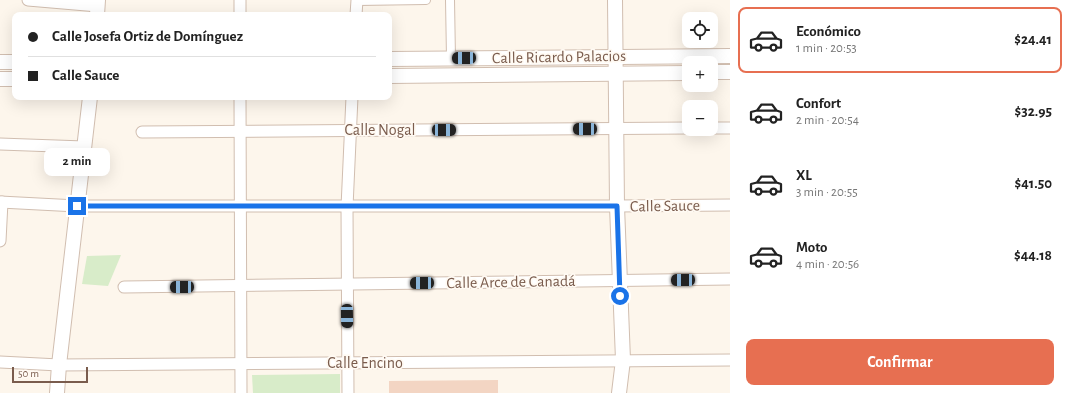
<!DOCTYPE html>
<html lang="es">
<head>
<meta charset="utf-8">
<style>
	body { margin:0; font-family:"Alegreya Sans",sans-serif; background:#f2f2f2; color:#222; height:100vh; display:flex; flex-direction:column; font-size:15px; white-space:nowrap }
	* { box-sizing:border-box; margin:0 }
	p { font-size:13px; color:#767676 }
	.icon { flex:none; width:22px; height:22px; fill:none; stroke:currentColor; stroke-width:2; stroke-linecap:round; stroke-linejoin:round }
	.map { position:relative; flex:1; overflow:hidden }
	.details { display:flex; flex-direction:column; background:#fff; width:340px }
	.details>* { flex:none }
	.banner { position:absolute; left:12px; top:12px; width:380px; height:88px; border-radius:8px; box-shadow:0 4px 16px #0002; display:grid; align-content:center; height:88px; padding:0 16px; background:#fff }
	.fabs { position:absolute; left:682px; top:12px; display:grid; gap:8px }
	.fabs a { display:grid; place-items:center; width:36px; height:36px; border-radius:8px; background:#fff; box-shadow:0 4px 16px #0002; font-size:20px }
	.scale { position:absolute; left:12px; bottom:10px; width:76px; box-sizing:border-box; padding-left:4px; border:2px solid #7a5c4d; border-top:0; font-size:11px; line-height:14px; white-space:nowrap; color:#7a5c4d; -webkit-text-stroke:3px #fffaf3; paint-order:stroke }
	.end { position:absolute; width:18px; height:18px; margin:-9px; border:5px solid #1a73e8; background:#fff; box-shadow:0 0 0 2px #fff }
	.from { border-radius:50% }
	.bubble { position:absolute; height:28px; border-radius:8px; background:#fff; box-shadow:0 4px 16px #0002; font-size:13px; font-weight:600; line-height:28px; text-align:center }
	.car { position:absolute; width:12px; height:24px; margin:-12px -6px; border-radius:5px; box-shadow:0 0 3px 1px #0007; background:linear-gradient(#222 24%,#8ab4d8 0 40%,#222 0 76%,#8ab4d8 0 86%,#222 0) }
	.banner b { display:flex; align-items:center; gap:14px; height:38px; font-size:15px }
	.banner b+b { border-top:1px solid #e0e0e0 }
	.banner i { width:10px; height:10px; background:#222 }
	ul { padding:7px 0 0; list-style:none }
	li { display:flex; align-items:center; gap:12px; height:66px; margin:0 8px 6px; padding:0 8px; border:2px solid transparent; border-radius:8px }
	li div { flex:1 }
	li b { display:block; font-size:15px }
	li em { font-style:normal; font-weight:600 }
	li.selected { border-color:#e76f51 }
	li>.icon { width:36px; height:36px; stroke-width:1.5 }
	.button { display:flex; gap:8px; margin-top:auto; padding:8px 16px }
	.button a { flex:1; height:46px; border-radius:8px; background:#e76f51; color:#fff; font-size:16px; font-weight:600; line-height:46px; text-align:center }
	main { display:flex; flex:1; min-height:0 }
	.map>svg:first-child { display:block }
	.green { fill:#d8ecc9 }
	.building { fill:#f3d5c3 }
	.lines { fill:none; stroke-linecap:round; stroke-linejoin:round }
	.pedestrian-casing { stroke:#d1beb0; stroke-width:10 }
	.minor-casing { stroke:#d1beb0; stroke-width:13 }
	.tertiary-casing { stroke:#d1beb0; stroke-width:16 }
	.pedestrian { stroke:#fff; stroke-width:8 }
	.minor { stroke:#fff; stroke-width:11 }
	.tertiary { stroke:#fff; stroke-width:14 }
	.route { stroke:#1a73e8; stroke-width:5 }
	.labels { text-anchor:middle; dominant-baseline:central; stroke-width:3.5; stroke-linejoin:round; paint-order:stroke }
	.street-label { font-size:16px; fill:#7a5c4d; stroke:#fffaf3 }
</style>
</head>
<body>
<main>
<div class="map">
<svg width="730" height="393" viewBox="0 0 730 393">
	<rect width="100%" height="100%" fill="#fdf6ec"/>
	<!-- green -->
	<g class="green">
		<path d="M 121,255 L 108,286 L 82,284 L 87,256 Z"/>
		<path d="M 340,374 L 340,393 L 253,393 L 252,375 Z"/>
	</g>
	<!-- building -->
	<path class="building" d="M 498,380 L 498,393 L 389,393 L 389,381 Z"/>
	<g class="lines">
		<defs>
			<g id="pedestrian">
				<path d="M 450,0 L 451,58"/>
				<path d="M 357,1 L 426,0"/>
			</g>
			<g id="minor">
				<path d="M 28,0 L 98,6"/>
				<path d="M 240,0 L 240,15"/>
				<path d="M 356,15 L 357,0"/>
				<path d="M 240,97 L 241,393"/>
				<path d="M 711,128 L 730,128"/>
				<path d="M 142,132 L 689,128"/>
				<path d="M 0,144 L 84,147"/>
				<path d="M 0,202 L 77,206 L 617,206 L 730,205"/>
				<path d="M 0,241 L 2,202"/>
				<path d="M 124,287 L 730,279"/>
				<path d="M 0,362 L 59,365 L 730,360"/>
				<path d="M 348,393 L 347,207 L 352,97"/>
			</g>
			<g id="tertiary">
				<path d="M 615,0 L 617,206 L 623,360 L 619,393"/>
				<path d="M 97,15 L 98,0"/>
				<path d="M 389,59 L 730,56"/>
				<path d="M 0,62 L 15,62"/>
				<path d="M 711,72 L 730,72"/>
				<path d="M 389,76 L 689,73"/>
				<path d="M 0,79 L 15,79"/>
				<path d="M 57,393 L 59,365 L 90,97"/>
			</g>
		</defs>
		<!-- pedestrian casing -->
		<use href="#pedestrian" class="pedestrian-casing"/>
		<!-- minor casing -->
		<use href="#minor" class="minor-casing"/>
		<!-- tertiary casing -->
		<use href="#tertiary" class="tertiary-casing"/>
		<!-- pedestrian -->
		<use href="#pedestrian" class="pedestrian"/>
		<!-- minor -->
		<use href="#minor" class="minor"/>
		<!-- tertiary -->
		<use href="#tertiary" class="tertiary"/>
	</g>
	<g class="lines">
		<!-- route -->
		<path class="route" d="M 77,206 L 617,206 L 620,296"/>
	</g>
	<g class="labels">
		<!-- street labels -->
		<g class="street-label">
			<text transform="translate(559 57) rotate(-1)">Calle Ricardo Palacios</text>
			<text x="380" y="130">Calle Nogal</text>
			<text transform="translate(665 206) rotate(-1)">Calle Sauce</text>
			<text transform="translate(511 282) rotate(-1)">Calle Arce de Canadá</text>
			<text x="365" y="363">Calle Encino</text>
		</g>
	</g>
</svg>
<div class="fabs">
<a><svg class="icon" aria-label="locate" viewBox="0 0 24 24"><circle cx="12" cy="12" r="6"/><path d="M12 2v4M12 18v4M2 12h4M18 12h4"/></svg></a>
<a>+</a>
<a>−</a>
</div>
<div class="scale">50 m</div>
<i class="end from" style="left:620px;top:296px"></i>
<i class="end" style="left:77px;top:206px"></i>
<div class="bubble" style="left:44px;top:148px;width:66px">2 min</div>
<i class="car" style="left:464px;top:58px;rotate:269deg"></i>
<i class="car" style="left:585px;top:129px;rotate:270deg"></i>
<i class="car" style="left:444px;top:130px;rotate:90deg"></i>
<i class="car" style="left:683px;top:280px;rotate:269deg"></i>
<i class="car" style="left:422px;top:283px;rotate:269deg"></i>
<i class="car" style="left:182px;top:287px;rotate:269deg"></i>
<i class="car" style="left:347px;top:316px;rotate:179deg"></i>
<div class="banner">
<b><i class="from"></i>Calle Josefa Ortiz de Domínguez</b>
<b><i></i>Calle Sauce</b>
</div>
</div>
<section class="details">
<ul>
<li class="selected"><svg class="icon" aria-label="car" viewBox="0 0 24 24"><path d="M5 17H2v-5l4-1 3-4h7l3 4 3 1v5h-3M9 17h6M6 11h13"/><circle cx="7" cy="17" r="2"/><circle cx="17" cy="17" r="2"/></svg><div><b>Económico</b><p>1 min · 20:53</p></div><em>$24.41</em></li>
<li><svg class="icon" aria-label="car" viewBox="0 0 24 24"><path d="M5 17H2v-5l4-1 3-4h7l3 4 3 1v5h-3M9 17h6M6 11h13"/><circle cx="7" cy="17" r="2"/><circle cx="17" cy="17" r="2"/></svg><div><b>Confort</b><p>2 min · 20:54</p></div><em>$32.95</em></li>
<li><svg class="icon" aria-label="car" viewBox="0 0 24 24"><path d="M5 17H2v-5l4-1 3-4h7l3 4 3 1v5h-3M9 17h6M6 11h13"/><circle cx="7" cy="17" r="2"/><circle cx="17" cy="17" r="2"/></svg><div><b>XL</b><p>3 min · 20:55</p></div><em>$41.50</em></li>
<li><svg class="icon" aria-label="car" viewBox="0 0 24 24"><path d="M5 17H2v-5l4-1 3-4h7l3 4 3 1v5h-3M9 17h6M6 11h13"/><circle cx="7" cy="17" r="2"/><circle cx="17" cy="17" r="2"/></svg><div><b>Moto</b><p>4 min · 20:56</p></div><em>$44.18</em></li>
</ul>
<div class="button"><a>Confirmar</a></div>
</section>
</main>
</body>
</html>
